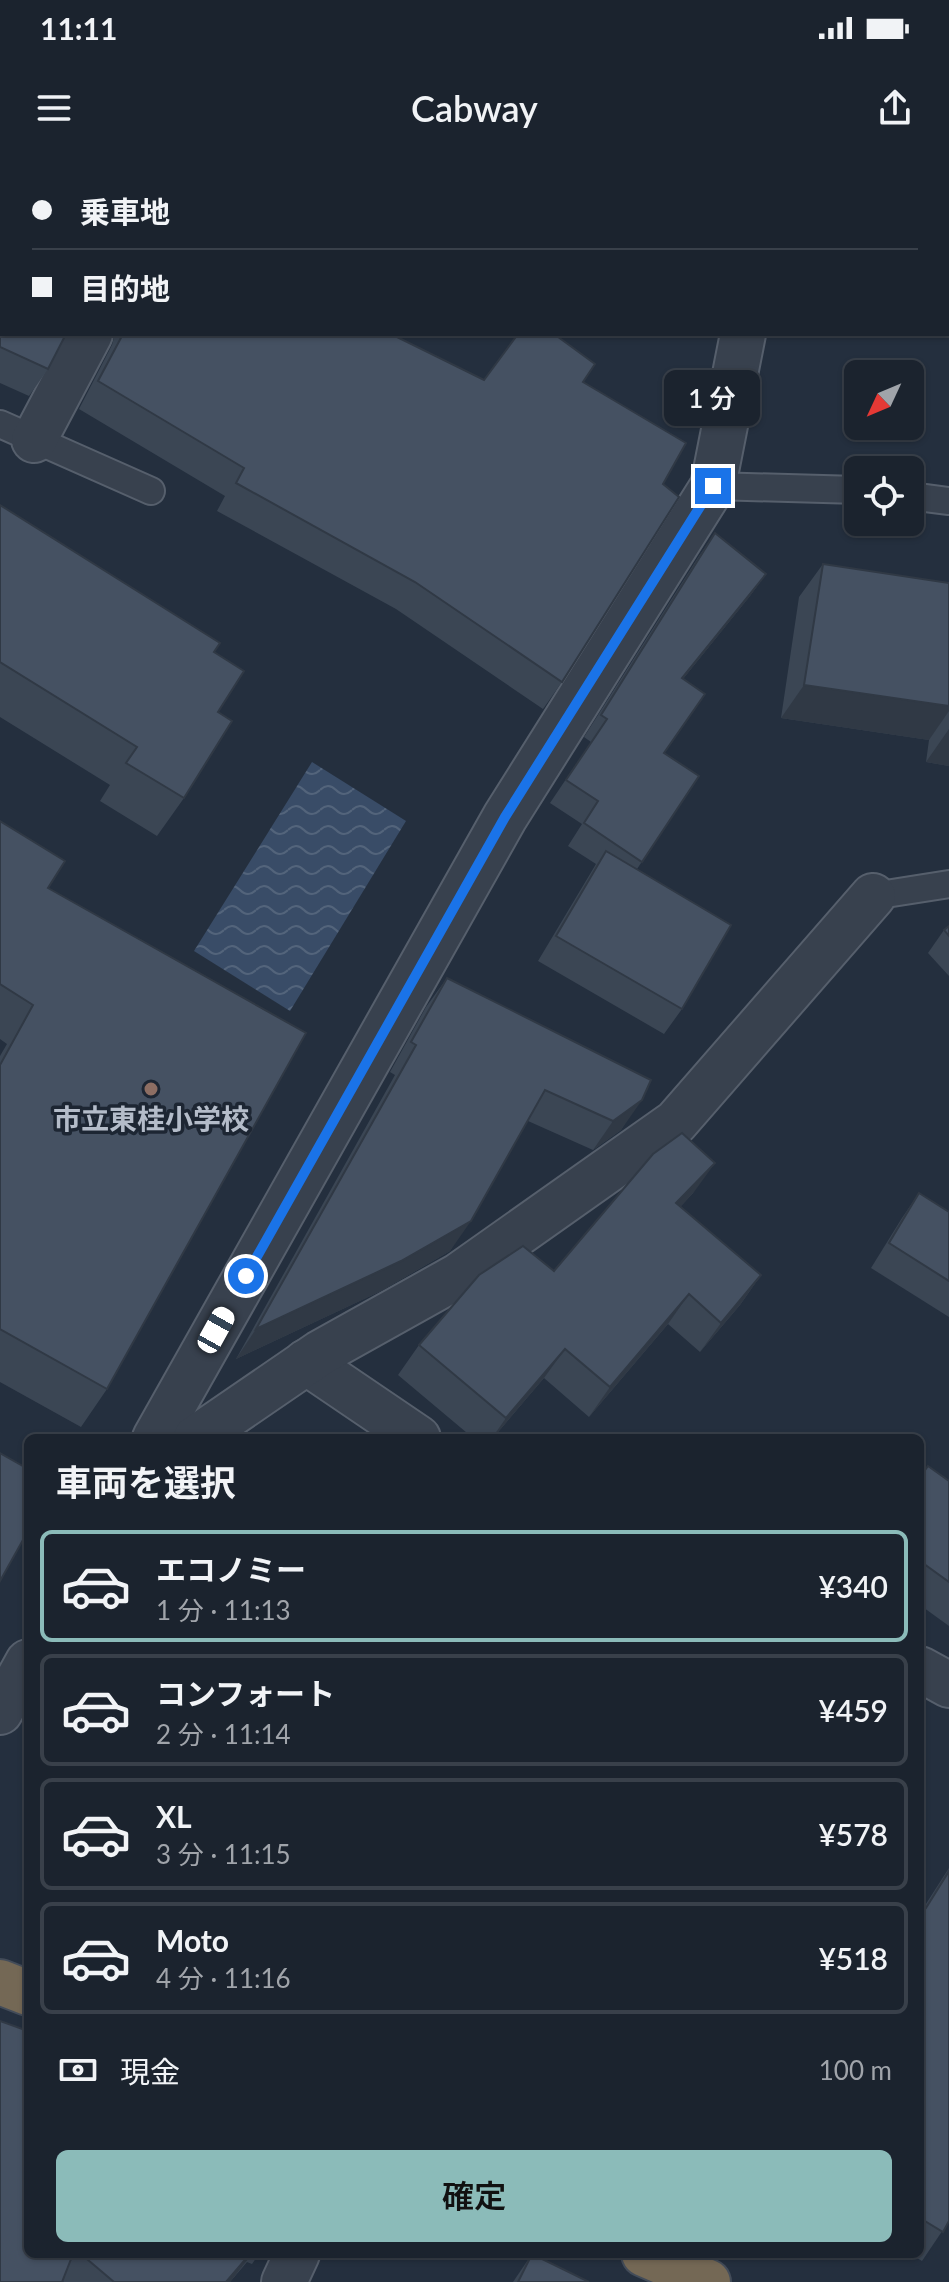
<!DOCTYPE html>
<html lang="ja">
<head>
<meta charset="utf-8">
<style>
	body { margin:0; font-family:Lato,"Noto Sans JP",sans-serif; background:#242b36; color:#f1f3f6; height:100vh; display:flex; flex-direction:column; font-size:30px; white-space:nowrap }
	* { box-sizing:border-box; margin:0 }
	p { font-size:26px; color:#a0a4aa }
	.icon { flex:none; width:44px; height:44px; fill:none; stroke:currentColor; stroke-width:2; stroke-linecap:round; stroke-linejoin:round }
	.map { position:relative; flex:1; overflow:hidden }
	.details { position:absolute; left:24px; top:1274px; width:900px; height:824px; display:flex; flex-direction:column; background:#1b232e; border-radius:12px; box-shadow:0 2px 6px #0004,0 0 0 2px #39404a }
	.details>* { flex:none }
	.guide { position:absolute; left:0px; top:0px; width:950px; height:176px; box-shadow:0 2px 6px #0004,0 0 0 2px #39404a; display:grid; align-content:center; height:176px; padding:0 32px; background:#1b232e }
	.needle { width:52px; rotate:226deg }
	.fabs { position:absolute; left:844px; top:200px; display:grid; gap:16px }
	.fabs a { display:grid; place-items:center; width:80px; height:80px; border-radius:12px; background:#1b232e; box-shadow:0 2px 6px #0004,0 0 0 2px #39404a; font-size:40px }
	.end { position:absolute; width:36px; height:36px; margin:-18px; border:10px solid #1a73e8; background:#fff; box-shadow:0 0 0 4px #fff }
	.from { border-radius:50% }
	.bubble { position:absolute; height:56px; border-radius:12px; background:#1b232e; box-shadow:0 2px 6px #0004,0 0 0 2px #39404a; font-size:26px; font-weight:600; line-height:56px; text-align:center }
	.car { position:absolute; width:24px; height:48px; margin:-24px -12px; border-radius:10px; box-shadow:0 0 6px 2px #0007; background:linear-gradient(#fff 24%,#345 0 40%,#fff 0 76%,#345 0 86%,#fff 0) }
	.guide b { display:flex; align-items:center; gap:28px; height:76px; font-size:30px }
	.guide b+b { border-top:2px solid #39404a }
	.guide i { width:20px; height:20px; background:#f1f3f6 }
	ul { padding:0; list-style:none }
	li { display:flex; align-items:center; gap:24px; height:112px; margin:0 16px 12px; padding:0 16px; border:4px solid #39404a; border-radius:12px }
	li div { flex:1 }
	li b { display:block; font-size:30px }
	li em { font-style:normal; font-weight:600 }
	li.current { border-color:#8bbbb9 }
	li>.icon { width:72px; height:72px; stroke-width:1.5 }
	h2 { padding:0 32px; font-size:36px; line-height:96px }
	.pay { display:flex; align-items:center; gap:20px; height:88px; padding:0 32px; font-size:30px }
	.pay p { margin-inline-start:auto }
	.action { display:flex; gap:16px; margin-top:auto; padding:16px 32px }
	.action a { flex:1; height:92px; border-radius:12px; background:#8bbbb9; color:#111; font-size:32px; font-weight:600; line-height:92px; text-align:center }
	.status { display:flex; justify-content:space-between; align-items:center; height:56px; padding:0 40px; background:#1b232e; direction:ltr }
	.status svg { height:22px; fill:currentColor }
	header { display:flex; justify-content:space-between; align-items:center; height:104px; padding:0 32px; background:#1b232e; font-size:36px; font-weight:600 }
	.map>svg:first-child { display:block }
	.water { fill:url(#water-waves) }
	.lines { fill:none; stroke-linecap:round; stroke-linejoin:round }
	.lane-casing { stroke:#565f6c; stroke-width:30 }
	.street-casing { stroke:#565f6c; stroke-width:48 }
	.highway-casing { stroke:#434c59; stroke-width:48 }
	.lane { stroke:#38414e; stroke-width:26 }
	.street { stroke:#38414e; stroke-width:44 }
	.highway { stroke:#746855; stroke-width:44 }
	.wall { fill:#3b4654 }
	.shaded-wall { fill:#303945 }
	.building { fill:#455162; stroke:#303945; stroke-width:2 }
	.route { stroke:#1a73e8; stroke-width:10 }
	.education-dot { fill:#8d6e63; stroke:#1d2633; stroke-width:3 }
	.labels { text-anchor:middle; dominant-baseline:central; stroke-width:7; stroke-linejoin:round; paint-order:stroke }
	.poi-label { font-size:28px; font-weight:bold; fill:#b4bcc9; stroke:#1d2633 }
</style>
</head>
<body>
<div class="status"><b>11:11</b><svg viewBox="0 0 49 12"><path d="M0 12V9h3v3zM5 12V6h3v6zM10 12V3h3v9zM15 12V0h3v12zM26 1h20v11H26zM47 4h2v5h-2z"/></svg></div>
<header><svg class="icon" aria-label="menu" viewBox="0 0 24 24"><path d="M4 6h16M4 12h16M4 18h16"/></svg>Cabway<svg class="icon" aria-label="share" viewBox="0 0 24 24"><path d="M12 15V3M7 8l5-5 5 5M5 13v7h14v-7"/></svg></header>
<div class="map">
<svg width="949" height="2122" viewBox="0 0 949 2122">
	<defs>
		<pattern id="water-waves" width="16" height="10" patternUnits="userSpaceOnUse" patternTransform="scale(2)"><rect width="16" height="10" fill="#394c67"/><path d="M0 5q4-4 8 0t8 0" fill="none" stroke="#53647b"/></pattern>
	</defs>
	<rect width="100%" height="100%" fill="#242f3e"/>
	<!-- water -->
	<path class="water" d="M 312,602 L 406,661 L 290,851 L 194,791 Z"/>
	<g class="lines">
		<defs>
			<g id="lane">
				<path d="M 0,264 L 151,331"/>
				<path d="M 713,326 L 858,330"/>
				<path d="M 910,336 L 949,341"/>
				<path d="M 873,736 L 949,724"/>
			</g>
			<g id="street">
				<path d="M 205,2 L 209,0"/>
				<path d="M 760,2 L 760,0"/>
				<path d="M 34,280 L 90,174"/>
				<path d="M 306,1202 L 418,1278"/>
				<path d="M 155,1278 L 505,657 L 713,326 L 743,174"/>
				<path d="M 196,1278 L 320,1193 L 458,1116 L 676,962 L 873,736"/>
				<path d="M 920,1509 L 949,1525"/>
				<path d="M 0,1552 L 28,1502"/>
				<path d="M 284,2122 L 297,2094"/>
			</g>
			<g id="highway">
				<path d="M 0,1822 L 28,1833"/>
				<path d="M 644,2094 L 708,2122"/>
			</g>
		</defs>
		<!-- lane casing -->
		<use href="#lane" class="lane-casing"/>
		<!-- street casing -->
		<use href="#street" class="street-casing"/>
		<!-- highway casing -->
		<use href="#highway" class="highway-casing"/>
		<!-- lane -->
		<use href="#lane" class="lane"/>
		<!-- street -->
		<use href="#street" class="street"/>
		<!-- highway -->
		<use href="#highway" class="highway"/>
	</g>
	<!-- wall -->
	<g class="wall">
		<path d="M 0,0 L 110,0 L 48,209 L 29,236 L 0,223 Z"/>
		<path d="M 115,174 L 391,174 L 484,220 L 583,222 L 663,324 L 562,522 L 543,549 L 396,449 L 217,351 L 225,336 L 79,249 L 112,185 Z"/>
		<path d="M 0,345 L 214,492 L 218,552 L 184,638 L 157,676 L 100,641 L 110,625 L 0,557 Z"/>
		<path d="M 715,373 L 766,414 L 750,436 L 683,519 L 664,593 L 699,616 L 637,709 L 682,849 L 664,874 L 538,801 L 596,704 L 568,686 L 582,664 L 550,643 L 591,582 L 584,577 L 699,396 Z"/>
		<path d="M 823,404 L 949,423 L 949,606 L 926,602 L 929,580 L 781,558 L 799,437 Z"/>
		<path d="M 0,661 L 48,728 L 107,1229 L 81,1267 L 0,1222 L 0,896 L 7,884 L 0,879 Z"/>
		<path d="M 949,766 L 949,816 L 928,793 L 944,770 Z"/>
		<path d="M 447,818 L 651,920 L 621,970 L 593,990 L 528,961 L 450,1091 L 381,1131 L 236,1199 L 395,915 L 390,912 L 426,847 Z"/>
		<path d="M 694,1032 L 680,1047 L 761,1115 L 740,1145 L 700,1192 L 668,1164 L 589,1257 L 544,1218 L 493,1278 L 473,1278 L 398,1215 L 419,1185 Z"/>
		<path d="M 919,1033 L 949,1052 L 949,1157 L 871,1108 L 902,1058 Z"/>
		<path d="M 920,1317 L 949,1321 L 949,1466 L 920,1445 Z"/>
		<path d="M 949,1708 L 949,2061 L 922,2101 L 910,2094 L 920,2094 L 920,1745 L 924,1747 Z"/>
		<path d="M 28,2094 L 259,2094 L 252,2104 L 247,2102 L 230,2122 L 64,2122 Z"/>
		<path d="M 532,2094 L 589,2122 L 513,2122 Z"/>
	</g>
	<!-- shaded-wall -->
	<g class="shaded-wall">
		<path d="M 766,414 L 750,436 L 665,541 L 682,518 Z"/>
		<path d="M 804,525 L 949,546 L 949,551 L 929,580 L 781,558 Z"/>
		<path d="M 949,569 L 949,606 L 926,602 Z"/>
		<path d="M 642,940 L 621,970 L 593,990 L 613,961 Z"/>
		<path d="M 715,1003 L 694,1032 L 656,1073 L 676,1043 Z"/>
		<path d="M 471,1061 L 450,1091 L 381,1131 L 236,1199 L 256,1169 Z"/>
		<path d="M 761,1115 L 740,1145 L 700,1192 L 721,1163 Z"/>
		<path d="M 689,1134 L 668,1164 L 589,1257 L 610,1227 Z"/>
		<path d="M 565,1189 L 544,1218 L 493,1278 L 492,1278 L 506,1258 Z"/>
		<path d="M 250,2094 L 252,2094 L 230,2122 L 226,2122 Z"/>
	</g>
	<!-- building -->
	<g class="building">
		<path d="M 0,0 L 109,0 L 112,2 L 2,2 L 2,174 L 66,174 L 48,209 L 0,187 Z"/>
		<path d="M 276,0 L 338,0 L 337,2 L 275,2 Z"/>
		<path d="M 123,174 L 391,174 L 484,220 L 518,174 L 554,174 L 595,204 L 583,222 L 686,283 L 663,324 L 679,337 L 562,522 L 415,422 L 236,323 L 244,308 L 98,221 Z"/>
		<path d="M 0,345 L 220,483 L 214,492 L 244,511 L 218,552 L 232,561 L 184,638 L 126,603 L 137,587 L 0,502 Z"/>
		<path d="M 715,373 L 766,414 L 682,518 L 705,534 L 664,593 L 699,616 L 642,702 L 584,663 L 598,641 L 566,620 L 607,559 L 601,555 Z"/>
		<path d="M 823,404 L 949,423 L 949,546 L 804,525 Z"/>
		<path d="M 0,661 L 65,701 L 48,728 L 306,873 L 107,1229 L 0,1169 L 0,905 L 33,845 L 0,824 Z"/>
		<path d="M 606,691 L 731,765 L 682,849 L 556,776 Z"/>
		<path d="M 949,766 L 949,776 L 944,770 Z"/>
		<path d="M 447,818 L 651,920 L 642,940 L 613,961 L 545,930 L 471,1061 L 401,1101 L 256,1169 L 416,885 L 411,882 Z"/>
		<path d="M 682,973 L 715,1003 L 676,1043 L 761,1115 L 721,1163 L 689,1134 L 610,1227 L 565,1189 L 506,1258 L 419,1185 L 479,1115 L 523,1086 L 554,1111 L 653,994 Z"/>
		<path d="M 919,1033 L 949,1052 L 949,1121 L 889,1083 Z"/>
		<path d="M 0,1293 L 28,1309 L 28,1371 L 0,1421 Z"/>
		<path d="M 928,1306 L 949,1321 L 949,1422 L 920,1401 L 920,1317 Z"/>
		<path d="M 949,1711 L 949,2061 L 943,2072 L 920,2058 L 920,1745 L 926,1748 Z"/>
		<path d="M 0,1861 L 28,1871 L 28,2094 L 73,2094 L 62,2122 L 0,2122 Z"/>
		<path d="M 81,2094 L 250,2094 L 226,2122 L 114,2122 Z"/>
		<path d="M 532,2094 L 589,2122 L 518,2122 Z"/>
	</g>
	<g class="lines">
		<!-- route -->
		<path class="route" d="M 246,1116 L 505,657 L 713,326"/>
	</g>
	<!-- markers -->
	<circle class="education-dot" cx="151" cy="929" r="8"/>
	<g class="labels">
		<!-- poi labels -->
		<g class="poi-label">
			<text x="151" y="958">市立東桂小学校</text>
		</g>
	</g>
</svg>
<div class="fabs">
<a><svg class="needle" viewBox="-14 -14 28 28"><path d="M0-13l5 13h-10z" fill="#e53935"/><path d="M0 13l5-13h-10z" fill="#a0a4aa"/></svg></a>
<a><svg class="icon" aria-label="locate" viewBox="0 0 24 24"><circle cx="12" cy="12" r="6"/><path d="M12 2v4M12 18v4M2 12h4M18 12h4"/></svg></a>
</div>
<i class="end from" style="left:246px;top:1116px"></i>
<i class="end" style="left:713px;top:326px"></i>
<div class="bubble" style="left:664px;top:210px;width:96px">1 分</div>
<i class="car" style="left:216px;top:1170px;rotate:29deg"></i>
<div class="guide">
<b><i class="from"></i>乗車地</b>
<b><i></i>目的地</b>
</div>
<section class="details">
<h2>車両を選択</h2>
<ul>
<li class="current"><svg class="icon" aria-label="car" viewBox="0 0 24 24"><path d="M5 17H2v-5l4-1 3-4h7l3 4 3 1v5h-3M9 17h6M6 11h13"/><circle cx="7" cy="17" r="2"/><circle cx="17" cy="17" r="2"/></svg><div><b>エコノミー</b><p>1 分 · 11:13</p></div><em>¥340</em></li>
<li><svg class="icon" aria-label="car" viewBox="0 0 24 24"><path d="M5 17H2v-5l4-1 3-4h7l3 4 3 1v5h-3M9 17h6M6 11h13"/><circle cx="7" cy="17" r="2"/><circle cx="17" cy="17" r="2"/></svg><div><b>コンフォート</b><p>2 分 · 11:14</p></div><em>¥459</em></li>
<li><svg class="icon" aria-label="car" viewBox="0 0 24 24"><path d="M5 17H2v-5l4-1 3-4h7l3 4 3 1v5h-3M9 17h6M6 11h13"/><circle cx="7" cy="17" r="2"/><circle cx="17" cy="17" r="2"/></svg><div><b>XL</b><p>3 分 · 11:15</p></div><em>¥578</em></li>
<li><svg class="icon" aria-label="car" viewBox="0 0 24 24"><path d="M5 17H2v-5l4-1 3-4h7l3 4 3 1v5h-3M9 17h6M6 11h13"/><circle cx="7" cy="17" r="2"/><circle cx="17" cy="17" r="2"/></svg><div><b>Moto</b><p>4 分 · 11:16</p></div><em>¥518</em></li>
</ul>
<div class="pay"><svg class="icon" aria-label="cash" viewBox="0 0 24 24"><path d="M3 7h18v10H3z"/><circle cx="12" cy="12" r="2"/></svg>現金<p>100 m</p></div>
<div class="action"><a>確定</a></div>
</section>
</div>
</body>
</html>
